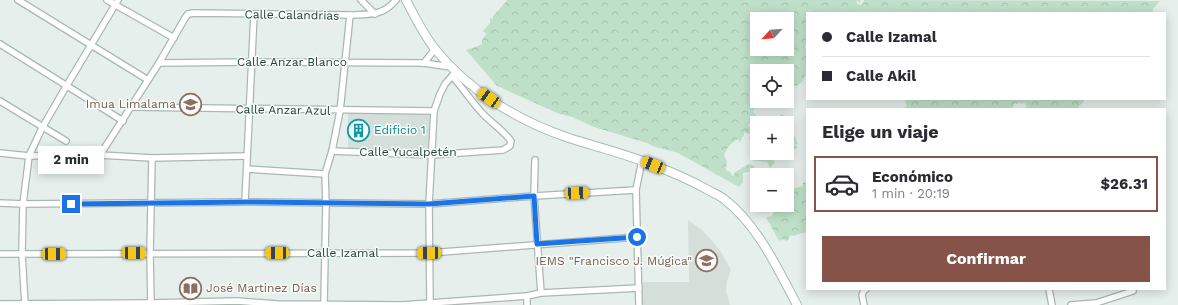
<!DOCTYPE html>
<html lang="es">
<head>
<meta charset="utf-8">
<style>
	body { margin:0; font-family:"Work Sans",sans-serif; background:#f2f2f3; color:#2b2b33; height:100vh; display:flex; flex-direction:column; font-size:15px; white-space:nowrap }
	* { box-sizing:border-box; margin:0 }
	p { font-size:13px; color:#7c7c81 }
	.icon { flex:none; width:22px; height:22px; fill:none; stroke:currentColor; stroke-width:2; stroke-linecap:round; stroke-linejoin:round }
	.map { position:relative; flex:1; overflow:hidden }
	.side { position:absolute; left:806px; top:108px; width:360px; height:182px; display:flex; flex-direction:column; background:#fff; border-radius:0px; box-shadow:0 2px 10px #0003 }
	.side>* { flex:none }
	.hud { position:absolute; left:806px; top:12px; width:360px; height:88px; border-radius:0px; box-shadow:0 2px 10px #0003; display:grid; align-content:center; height:88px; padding:0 16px; background:#fff }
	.needle { width:26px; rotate:244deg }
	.tools { position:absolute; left:750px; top:12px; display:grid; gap:8px }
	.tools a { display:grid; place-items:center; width:44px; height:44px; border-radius:0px; background:#fff; box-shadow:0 2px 10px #0003; font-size:20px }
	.end { position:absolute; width:18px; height:18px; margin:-9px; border:5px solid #1a73e8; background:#fff; box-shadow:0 0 0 2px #fff }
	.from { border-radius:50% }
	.bubble { position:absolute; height:28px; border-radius:0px; background:#fff; box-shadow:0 2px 10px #0003; font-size:13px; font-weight:700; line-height:28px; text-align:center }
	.car { position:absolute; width:12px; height:24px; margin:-12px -6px; border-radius:5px; box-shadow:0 0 3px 1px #0007; background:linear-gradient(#f5c518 24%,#345 0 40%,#f5c518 0 76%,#345 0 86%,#f5c518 0) }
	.hud b { display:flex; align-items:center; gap:14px; height:38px; font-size:15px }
	.hud b+b { border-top:1px solid #e1e1e2 }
	.hud i { width:10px; height:10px; background:#2b2b33 }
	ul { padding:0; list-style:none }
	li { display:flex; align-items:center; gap:12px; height:56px; margin:0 8px 6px; padding:0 8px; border:2px solid #e1e1e2; border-radius:0px }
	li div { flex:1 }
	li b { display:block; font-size:15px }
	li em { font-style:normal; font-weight:700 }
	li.on { border-color:#855347 }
	li>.icon { width:36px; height:36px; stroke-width:1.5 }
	h2 { padding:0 16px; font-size:18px; line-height:48px }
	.action { display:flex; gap:8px; margin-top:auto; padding:8px 16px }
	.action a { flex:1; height:46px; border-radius:0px; background:#855347; color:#fff; font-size:16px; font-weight:700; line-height:46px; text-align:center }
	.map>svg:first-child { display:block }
	.built { fill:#d4dfda }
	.forest { fill:url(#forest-crowns); fill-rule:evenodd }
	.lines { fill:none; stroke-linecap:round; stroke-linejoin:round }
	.minor-casing { stroke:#a8b8b2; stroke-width:8 }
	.secondary-casing { stroke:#a4bbb3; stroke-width:10 }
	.minor { stroke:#fff; stroke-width:5.5 }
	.secondary { stroke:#fff; stroke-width:8 }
	.route { stroke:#1a73e8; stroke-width:5 }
	.labels { text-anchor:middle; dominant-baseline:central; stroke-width:3; stroke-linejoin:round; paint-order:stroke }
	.street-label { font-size:12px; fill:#24423a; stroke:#f7fbf9 }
	.education-label { font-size:12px; fill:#785e54; stroke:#f7fbf9; text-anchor:end }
	.culture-label { font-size:12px; fill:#0d838f; stroke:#f7fbf9; text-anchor:start }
</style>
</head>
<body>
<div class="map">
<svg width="1178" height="305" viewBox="0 0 1178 305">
	<defs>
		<pattern id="forest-crowns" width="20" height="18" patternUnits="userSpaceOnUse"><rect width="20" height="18" fill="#bfe0c8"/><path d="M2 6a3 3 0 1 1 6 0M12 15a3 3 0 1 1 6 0" fill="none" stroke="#a4c1ad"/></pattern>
	</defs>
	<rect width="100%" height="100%" fill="#e6efeb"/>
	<!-- built -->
	<g class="built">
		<path d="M 430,112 L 428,150 L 348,150 L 348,113 Z"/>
		<path d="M 688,220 L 702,230 L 713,242 L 721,252 L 731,270 L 727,281 L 726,291 L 730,305 L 641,305 L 640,282 L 689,282 Z"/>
	</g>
	<!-- forest -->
	<g class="forest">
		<path d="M 507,0 L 861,0 L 860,3 L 857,0 L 857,3 L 858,5 L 860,4 L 862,5 L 864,0 L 1160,1 L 1153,9 L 1153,13 L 807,13 L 807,41 L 805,48 L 807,49 C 807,67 810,87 787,88 L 787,71 L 757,71 L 756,108 L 754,109 L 753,111 L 756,116 L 748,126 L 756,129 L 757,127 L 757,153 L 773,153 L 771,155 L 775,162 L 770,168 L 767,162 L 751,160 L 750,148 L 756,141 L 749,139 L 751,134 L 748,134 L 744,132 L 744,136 L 742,137 L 740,143 L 738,139 C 730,144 727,147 724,156 L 727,161 L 726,170 L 730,172 L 733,177 L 735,172 L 749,164 L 753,165 L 757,171 L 743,173 L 743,182 L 739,187 L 678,153 L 653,146 L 647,143 L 594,127 L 572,117 L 557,113 L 497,86 L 466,50 L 481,45 L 483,38 L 487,34 L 483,31 L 490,23 L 490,18 L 493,19 L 493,16 L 504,4 ZM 757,19 L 787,19 L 787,49 L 757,49 Z"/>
		<path d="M 906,99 L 1083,99 L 1084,102 L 1079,106 L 1079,108 L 1076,109 L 1024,109 L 1027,107 L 1025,103 L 1021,104 L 1019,102 L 1017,104 L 1014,103 L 1013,107 L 1010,109 L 905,109 L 907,106 L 905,102 Z"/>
		<path d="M 781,114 L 793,120 C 791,128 794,136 798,144 L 794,145 L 798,147 L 792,152 L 791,148 L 787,148 L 787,123 L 771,123 L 779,119 Z"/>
		<path d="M 803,182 L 807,184 L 807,232 L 798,234 L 794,236 L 791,235 L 787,241 L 782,239 L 779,241 L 766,217 L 772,216 L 774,211 L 774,205 L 787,205 L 787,191 L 791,189 L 803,186 Z"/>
	</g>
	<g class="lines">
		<defs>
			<g id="minor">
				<path d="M 18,0 L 148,80"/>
				<path d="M 107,0 L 174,38"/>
				<path d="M 361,0 L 375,14"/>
				<path d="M 0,44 L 123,121"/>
				<path d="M 159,63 L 252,62 L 424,63 L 451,67"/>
				<path d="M 424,63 L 435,49"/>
				<path d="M 0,101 L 66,141"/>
				<path d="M 132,107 L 434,111"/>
				<path d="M 332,151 L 431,155 L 503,150 L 510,146 L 511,141 C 504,131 493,124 484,115 C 472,103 464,89 452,76"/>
				<path d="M 0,153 L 29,156 L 100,155 L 152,158 L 247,156"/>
				<path d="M 100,155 L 159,63 L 185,18 L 188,14 L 193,13 L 350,15 C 370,14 383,16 396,0"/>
				<path d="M 535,160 L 534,196 L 541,293"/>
				<path d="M 247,169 L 325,174"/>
				<path d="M 245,202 L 254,14"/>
				<path d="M 0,203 L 23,204 L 245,202 L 429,204 L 534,196 L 636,190"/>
				<path d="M 0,254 L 429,253 L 637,237"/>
				<path d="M 1049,289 L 1052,305"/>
				<path d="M 324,303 L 326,204 L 325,174 L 332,151 L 340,111 L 350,15"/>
				<path d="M 0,304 L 151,303 L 237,301 L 277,304 L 402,305 L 527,296 L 541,293 L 639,288"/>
				<path d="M 430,304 L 429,204 L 434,111 L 440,94 L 445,84 L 454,74"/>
				<path d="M 25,305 L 22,254 L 23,204 L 29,156 L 42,128 L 67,85 L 118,0"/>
				<path d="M 151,305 L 150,253 L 152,158"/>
				<path d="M 527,305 L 527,296"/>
				<path d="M 639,305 L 636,190 L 642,160"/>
				<path d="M 864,305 L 862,295 L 864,290 L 866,289"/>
				<path d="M 1071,305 L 1096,303 L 1133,291"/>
			</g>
			<path id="secondary" d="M 406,0 C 415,17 423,34 435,49 C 469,91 518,121 569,138 C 597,147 626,154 653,165 C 672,172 690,180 708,190 C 713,193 719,195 724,199 C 757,224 778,269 797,305"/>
		</defs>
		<!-- minor casing -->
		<use href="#minor" class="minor-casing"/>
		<!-- secondary casing -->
		<use href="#secondary" class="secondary-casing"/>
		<!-- minor -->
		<use href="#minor" class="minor"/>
		<!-- secondary -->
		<use href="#secondary" class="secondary"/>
	</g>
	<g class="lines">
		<!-- route -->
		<path class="route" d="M 71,204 L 246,202 L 429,204 L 534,196 L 537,244 L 637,237"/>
	</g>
	<!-- icons -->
	<defs>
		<symbol id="school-ring" viewBox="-11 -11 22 22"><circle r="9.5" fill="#f7fbf9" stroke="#8d6e63" stroke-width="1.5"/><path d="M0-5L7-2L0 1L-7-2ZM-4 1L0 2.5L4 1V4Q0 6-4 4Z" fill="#8d6e63"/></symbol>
		<symbol id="building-ring" viewBox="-11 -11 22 22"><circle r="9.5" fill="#f7fbf9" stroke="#0f9aa8" stroke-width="1.5"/><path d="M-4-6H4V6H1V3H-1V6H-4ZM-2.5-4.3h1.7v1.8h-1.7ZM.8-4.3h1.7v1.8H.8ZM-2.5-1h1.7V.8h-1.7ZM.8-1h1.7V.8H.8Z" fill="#0f9aa8"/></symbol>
		<symbol id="library-ring" viewBox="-11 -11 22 22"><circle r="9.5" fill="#f7fbf9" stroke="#8d6e63" stroke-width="1.5"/><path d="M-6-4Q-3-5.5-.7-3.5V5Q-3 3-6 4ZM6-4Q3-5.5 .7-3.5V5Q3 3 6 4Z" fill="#8d6e63"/></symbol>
	</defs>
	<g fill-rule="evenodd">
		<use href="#school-ring" x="178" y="92" width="25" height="25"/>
		<use href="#building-ring" x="346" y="118" width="25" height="25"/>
		<use href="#school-ring" x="694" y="248" width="25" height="25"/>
		<use href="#library-ring" x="178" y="276" width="25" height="25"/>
	</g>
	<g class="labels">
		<!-- street labels -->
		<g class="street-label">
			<text transform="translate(292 15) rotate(1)">Calle Calandrias</text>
			<text x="292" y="62">Calle Anzar Blanco</text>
			<text transform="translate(283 110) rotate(1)">Calle Anzar Azul</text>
			<text x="408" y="152">Calle Yucalpetén</text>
			<text x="343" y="253">Calle Izamal</text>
		</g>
		<!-- education labels -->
		<g class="education-label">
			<text x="176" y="104">Imua Limalama</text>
			<text x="692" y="261">IEMS "Francisco J. Múgica"</text>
			<text x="206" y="288" text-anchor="start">José Martinez Días</text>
		</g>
		<!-- culture labels -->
		<g class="culture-label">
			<text x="374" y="130">Edificio 1</text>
		</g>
	</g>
</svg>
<div class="tools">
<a><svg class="needle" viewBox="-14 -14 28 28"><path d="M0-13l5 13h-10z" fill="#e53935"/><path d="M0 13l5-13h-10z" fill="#7c7c81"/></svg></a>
<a><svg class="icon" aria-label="locate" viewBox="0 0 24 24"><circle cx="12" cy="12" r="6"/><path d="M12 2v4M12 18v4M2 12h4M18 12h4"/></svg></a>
<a>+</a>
<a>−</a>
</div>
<i class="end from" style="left:637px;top:237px"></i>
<i class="end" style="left:71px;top:204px"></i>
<div class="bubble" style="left:38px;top:146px;width:66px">2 min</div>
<i class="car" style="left:489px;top:98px;rotate:304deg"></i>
<i class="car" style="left:653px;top:165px;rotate:292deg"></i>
<i class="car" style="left:577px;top:193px;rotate:87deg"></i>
<i class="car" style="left:134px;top:253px;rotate:90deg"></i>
<i class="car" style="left:277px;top:253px;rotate:270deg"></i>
<i class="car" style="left:429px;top:253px;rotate:269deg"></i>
<i class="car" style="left:54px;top:254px;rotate:90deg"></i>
<div class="hud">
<b><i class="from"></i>Calle Izamal</b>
<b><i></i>Calle Akil</b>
</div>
<section class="side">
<h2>Elige un viaje</h2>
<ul>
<li class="on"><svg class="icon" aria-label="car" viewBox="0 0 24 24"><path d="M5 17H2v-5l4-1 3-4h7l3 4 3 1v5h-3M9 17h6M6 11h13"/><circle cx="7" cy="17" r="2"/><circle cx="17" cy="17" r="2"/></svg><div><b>Económico</b><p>1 min · 20:19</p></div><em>$26.31</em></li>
</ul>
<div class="action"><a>Confirmar</a></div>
</section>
</div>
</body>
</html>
